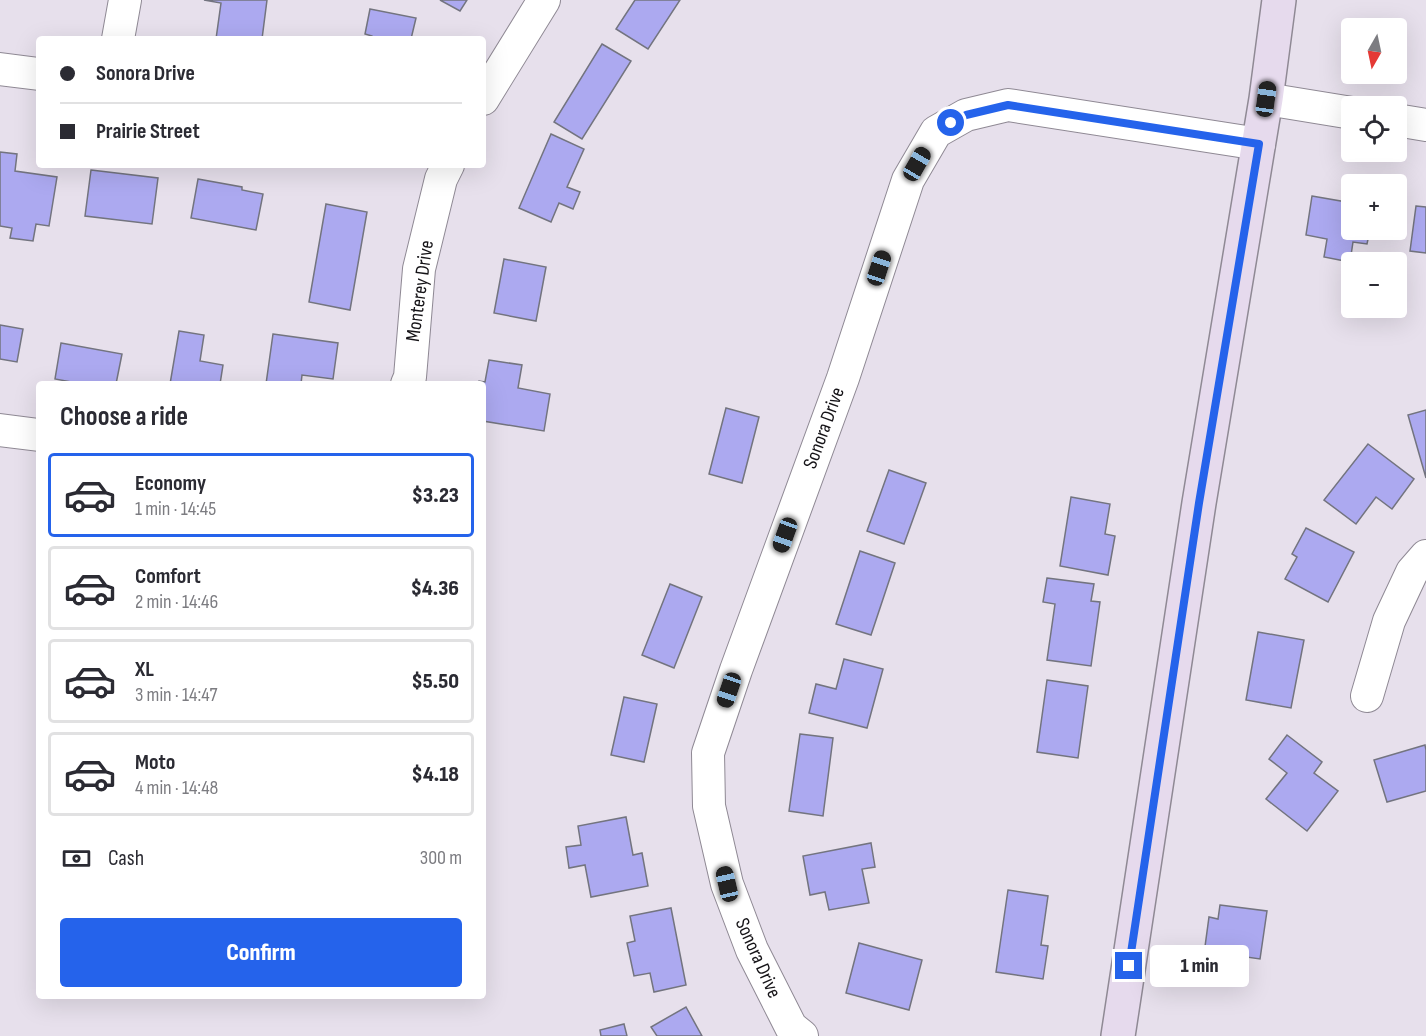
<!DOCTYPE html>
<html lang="en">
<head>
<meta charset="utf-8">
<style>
	body { margin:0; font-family:"Sofia Sans Condensed",sans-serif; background:#f7f7f7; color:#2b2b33; height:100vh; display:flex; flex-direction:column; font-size:22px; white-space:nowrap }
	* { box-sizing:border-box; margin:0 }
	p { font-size:20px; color:#7c7c81 }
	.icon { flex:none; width:33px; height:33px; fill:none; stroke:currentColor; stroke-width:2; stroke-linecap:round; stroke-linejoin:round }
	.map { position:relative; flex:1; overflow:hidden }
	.side { position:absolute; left:36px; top:381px; width:450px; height:618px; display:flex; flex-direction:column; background:#fff; border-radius:6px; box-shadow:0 6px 24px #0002 }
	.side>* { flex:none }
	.hud { position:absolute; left:36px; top:36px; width:450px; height:132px; border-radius:6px; box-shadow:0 6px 24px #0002; display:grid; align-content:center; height:132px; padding:0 24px; background:#fff }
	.needle { width:39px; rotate:189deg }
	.controls { position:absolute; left:1341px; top:18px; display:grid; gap:12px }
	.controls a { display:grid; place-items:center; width:66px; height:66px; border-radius:6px; background:#fff; box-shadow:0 6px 24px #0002; font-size:30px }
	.end { position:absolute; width:27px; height:27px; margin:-14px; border:8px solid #2563eb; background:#fff; box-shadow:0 0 0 3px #fff }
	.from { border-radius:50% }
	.bubble { position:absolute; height:42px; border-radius:6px; background:#fff; box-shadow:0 6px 24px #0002; font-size:20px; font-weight:800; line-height:42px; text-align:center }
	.car { position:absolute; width:18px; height:36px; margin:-18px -9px; border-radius:8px; box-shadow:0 0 4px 2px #0007; background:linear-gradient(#222 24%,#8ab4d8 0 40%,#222 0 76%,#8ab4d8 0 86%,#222 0) }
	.hud b { display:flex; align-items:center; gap:21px; height:57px; font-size:22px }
	.hud b+b { border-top:2px solid #e1e1e2 }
	.hud i { width:15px; height:15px; background:#2b2b33 }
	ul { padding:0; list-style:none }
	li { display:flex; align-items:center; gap:18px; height:84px; margin:0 12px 9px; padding:0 12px; border:3px solid #e1e1e2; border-radius:6px }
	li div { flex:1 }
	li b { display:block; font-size:22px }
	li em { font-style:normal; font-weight:800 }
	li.selected { border-color:#2563eb }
	li>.icon { width:54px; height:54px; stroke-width:1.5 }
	h2 { padding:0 24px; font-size:27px; line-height:72px }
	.pay { display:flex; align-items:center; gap:15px; height:66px; padding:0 24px; font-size:22px }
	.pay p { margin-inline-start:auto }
	.primary-button { display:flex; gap:12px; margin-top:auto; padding:12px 24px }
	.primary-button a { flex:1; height:69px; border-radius:6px; background:#2563eb; color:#fff; font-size:24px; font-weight:800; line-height:69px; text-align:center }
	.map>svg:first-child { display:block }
	.building { fill:#aca9f0; stroke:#73747f; stroke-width:1.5 }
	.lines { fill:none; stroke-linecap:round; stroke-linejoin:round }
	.street-casing { stroke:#8f8994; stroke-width:34 }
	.secondary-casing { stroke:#8f8994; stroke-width:36 }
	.street { stroke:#fff; stroke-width:32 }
	.secondary { stroke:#e6daed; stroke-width:33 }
	.route { stroke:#2563eb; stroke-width:8 }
	.labels { text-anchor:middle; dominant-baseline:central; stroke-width:4.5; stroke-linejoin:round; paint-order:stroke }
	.street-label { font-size:20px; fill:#151317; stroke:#fff }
</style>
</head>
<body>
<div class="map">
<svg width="1426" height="1036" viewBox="0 0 1426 1036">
	<rect width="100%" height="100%" fill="#e7e0ec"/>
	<!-- building -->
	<g class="building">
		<path d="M 204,0 L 267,0 L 262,39 L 216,39 L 221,3 Z"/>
		<path d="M 440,0 L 467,0 L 460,11 Z"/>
		<path d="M 635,0 L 680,0 L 648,49 L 616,29 Z"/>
		<path d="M 370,9 L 416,18 L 411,39 L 372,39 L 372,36 L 365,34 Z"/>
		<path d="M 602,44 L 631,61 L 582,139 L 554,122 Z"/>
		<path d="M 551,134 L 584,149 L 567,187 L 580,192 L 573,209 L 559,203 L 551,222 L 519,208 Z"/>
		<path d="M 0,152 L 17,154 L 15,171 L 57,177 L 49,226 L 36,224 L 33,241 L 10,238 L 12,228 L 0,226 Z"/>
		<path d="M 91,170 L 158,178 L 152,224 L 85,216 Z"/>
		<path d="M 198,179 L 242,187 L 242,190 L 263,194 L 256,230 L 191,218 Z"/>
		<path d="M 1312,196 L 1352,203 L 1352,230 L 1370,230 L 1367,244 L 1353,242 L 1350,262 L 1324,257 L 1327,239 L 1306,235 Z"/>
		<path d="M 326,204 L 367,212 L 350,310 L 309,302 Z"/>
		<path d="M 1416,206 L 1426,207 L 1426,253 L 1410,251 Z"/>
		<path d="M 504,259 L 546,267 L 536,321 L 494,313 Z"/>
		<path d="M 0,325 L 23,329 L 17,362 L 0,359 Z"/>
		<path d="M 179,331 L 204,335 L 200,361 L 223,365 L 220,384 L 170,384 Z"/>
		<path d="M 273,334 L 338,343 L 333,379 L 302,375 L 301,384 L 266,384 Z"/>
		<path d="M 61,343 L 122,354 L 116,384 L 82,384 L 55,379 Z"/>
		<path d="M 489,360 L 522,365 L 518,388 L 550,394 L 544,431 L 483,421 L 483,384 L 478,384 L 479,381 L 485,382 Z"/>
		<path d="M 726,408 L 759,417 L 742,483 L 709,474 Z"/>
		<path d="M 1426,410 L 1426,478 L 1408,415 Z"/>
		<path d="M 1368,444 L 1414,479 L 1392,509 L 1376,497 L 1356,524 L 1324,500 Z"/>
		<path d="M 889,470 L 926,483 L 904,544 L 867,531 Z"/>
		<path d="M 1071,497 L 1110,504 L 1105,534 L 1115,536 L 1108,575 L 1060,566 Z"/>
		<path d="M 1306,528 L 1354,552 L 1328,602 L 1285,579 L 1297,557 L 1292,554 Z"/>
		<path d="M 860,551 L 895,563 L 871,635 L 836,624 Z"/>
		<path d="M 1047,578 L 1094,584 L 1091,601 L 1100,602 L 1091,666 L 1047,660 L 1055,604 L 1043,602 Z"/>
		<path d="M 670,584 L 702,597 L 674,668 L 642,655 Z"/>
		<path d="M 1258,632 L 1304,640 L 1291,708 L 1246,700 Z"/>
		<path d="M 844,659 L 883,669 L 867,728 L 809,713 L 816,684 L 836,689 Z"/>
		<path d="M 1047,680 L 1088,686 L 1078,758 L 1037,752 Z"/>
		<path d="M 624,697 L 657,704 L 644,762 L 611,755 Z"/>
		<path d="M 800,734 L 833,738 L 823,816 L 789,811 Z"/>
		<path d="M 1287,735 L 1322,762 L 1314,773 L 1338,791 L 1307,831 L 1266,799 L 1287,773 L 1269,759 Z"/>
		<path d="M 1425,745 L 1426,750 L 1426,791 L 1387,802 L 1374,760 Z"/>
		<path d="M 626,817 L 633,855 L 642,853 L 648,886 L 591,897 L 585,865 L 569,868 L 566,847 L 581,845 L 578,826 Z"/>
		<path d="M 871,843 L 875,867 L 862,869 L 869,903 L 829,910 L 825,892 L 810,895 L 803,856 Z"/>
		<path d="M 1008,890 L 1048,896 L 1041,945 L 1048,946 L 1043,979 L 996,972 Z"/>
		<path d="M 1220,905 L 1267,911 L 1260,959 L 1240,956 L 1237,981 L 1201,976 L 1209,917 L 1218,919 Z"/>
		<path d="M 671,908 L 686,985 L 654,992 L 650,973 L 634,976 L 627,943 L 635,941 L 630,916 Z"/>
		<path d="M 859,943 L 922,960 L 909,1010 L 846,993 Z"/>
		<path d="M 686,1007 L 702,1036 L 657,1036 L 651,1027 Z"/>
		<path d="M 624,1024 L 627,1036 L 601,1036 L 600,1030 Z"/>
	</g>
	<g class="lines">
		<defs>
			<g id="street">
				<path d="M 118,39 L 125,0"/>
				<path d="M 0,69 L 39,74"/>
				<path d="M 483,99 L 544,0"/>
				<path d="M 1266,99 L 1352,113"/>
				<path d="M 1396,120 L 1426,125"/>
				<path d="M 407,384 L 410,377 L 419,269 L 441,179 L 448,165"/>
				<path d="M 0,430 L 39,435"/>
				<path d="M 1367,696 L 1389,621 L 1412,572 L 1426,556"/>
				<path d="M 802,1036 L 791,1027 L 752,950 L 727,884 L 709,806 L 708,753 L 736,670 L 843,378 L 908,180 L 936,132 L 966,115 L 1008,105 L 1259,144"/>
			</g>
			<path id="secondary" d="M 1118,1036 L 1199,503 L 1266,99 L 1279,0"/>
		</defs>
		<!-- street casing -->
		<use href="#street" class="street-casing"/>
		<!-- secondary casing -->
		<use href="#secondary" class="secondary-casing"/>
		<!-- street -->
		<use href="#street" class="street"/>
		<!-- secondary -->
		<use href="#secondary" class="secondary"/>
	</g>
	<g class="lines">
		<!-- route -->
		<path class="route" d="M 951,123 L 966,115 L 1008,105 L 1259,144 L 1199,503 L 1129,966"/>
	</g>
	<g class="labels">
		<!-- street labels -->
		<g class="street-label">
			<text transform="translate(420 291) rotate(-82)">Monterey Drive</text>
			<text transform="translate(824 428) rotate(-70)">Sonora Drive</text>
			<text transform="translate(758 958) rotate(66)">Sonora Drive</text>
		</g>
	</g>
</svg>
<div class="controls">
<a><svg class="needle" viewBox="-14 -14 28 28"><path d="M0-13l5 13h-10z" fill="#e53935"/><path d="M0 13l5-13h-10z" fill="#7c7c81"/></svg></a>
<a><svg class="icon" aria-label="locate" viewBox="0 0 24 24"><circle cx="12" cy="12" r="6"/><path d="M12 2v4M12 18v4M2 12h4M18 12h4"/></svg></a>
<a>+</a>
<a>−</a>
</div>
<i class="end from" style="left:951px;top:123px"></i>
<i class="end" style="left:1129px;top:966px"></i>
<div class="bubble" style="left:1150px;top:945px;width:99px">1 min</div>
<i class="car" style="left:1266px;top:99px;rotate:8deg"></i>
<i class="car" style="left:917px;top:164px;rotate:30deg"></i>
<i class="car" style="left:879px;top:268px;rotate:18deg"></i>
<i class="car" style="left:785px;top:535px;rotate:200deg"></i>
<i class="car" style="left:729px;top:690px;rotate:199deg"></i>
<i class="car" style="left:727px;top:884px;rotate:347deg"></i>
<div class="hud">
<b><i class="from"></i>Sonora Drive</b>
<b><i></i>Prairie Street</b>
</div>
<section class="side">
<h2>Choose a ride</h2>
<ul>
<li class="selected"><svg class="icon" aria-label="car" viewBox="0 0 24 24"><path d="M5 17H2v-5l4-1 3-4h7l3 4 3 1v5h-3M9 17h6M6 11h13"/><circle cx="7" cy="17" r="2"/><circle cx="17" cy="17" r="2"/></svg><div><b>Economy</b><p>1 min · 14:45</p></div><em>$3.23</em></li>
<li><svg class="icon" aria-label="car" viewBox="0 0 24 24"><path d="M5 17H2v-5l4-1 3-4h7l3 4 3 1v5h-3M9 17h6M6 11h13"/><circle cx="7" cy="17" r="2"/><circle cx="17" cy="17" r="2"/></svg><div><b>Comfort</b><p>2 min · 14:46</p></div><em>$4.36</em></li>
<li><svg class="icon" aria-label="car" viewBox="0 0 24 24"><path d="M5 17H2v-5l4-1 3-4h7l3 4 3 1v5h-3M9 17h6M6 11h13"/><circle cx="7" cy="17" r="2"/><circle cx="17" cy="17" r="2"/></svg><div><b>XL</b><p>3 min · 14:47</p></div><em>$5.50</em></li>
<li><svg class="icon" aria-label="car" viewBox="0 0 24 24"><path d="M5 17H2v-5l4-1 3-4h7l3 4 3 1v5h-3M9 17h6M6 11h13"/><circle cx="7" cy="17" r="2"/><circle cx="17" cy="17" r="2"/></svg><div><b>Moto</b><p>4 min · 14:48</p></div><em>$4.18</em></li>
</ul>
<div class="pay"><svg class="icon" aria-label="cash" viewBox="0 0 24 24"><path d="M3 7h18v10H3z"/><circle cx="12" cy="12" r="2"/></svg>Cash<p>300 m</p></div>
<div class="primary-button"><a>Confirm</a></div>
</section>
</div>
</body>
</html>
